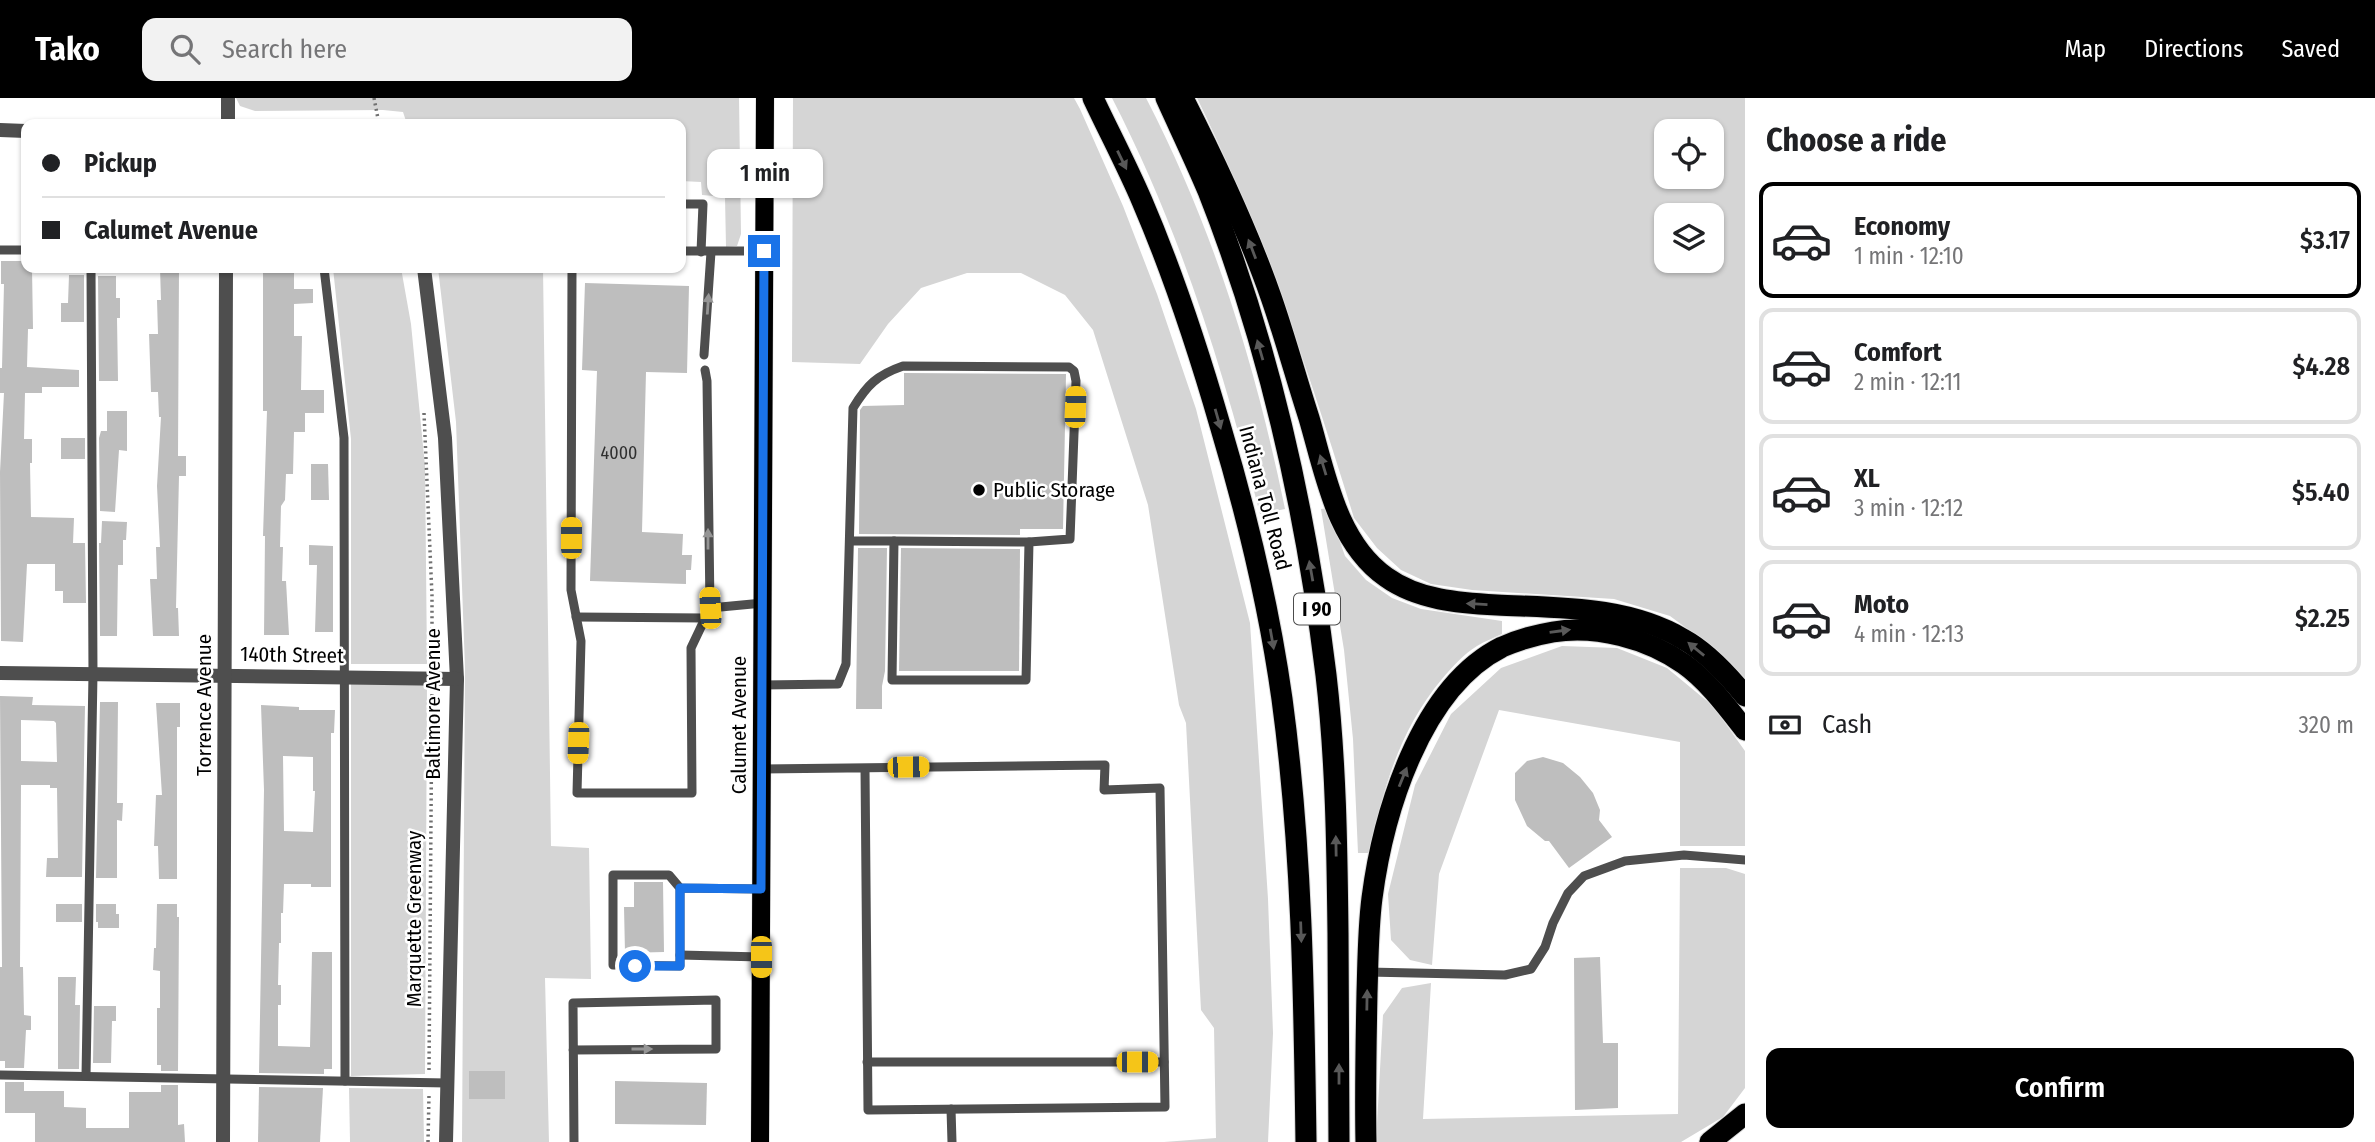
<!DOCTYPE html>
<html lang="en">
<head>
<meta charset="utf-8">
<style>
	body { margin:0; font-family:"Fira Sans Condensed",sans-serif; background:#f2f2f2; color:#202124; height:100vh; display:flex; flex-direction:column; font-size:26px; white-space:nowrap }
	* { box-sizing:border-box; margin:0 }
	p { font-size:23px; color:#757577 }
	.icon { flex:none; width:38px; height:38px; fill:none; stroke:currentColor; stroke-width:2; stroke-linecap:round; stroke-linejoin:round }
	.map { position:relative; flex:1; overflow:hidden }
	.sheet { display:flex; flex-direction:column; background:#fff; width:630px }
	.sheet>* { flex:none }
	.banner { position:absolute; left:21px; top:21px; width:665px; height:154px; border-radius:14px; box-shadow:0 2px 5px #0004; display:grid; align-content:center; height:154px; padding:0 21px; background:#fff }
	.tools { position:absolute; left:1654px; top:21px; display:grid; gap:14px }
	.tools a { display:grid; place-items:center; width:70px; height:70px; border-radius:14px; background:#fff; box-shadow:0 2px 5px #0004; font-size:35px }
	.end { position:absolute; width:32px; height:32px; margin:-16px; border:9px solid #1a73e8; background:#fff; box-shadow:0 0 0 4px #fff }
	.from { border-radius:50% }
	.bubble { position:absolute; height:49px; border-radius:14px; background:#fff; box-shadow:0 2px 5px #0004; font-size:23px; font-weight:600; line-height:49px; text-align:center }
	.car { position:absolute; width:21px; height:42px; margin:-21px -10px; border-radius:9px; box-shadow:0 0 5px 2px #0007; background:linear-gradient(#f5c518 24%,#345 0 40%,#f5c518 0 76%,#345 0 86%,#f5c518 0) }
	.banner b { display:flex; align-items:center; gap:24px; height:66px; font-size:26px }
	.banner b+b { border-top:2px solid #e0e0e0 }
	.banner i { width:18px; height:18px; background:#202124 }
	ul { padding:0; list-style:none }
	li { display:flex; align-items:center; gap:21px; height:116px; margin:0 14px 10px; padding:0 7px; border:4px solid #e0e0e0; border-radius:14px }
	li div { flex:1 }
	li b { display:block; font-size:26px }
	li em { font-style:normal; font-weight:600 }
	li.on { border-color:#000 }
	li>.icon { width:63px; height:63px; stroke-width:1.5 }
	h2 { padding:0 21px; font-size:32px; line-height:84px }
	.pay { display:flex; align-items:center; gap:18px; height:77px; padding:0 21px; font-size:26px }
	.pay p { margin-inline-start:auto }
	.primary-button { display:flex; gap:14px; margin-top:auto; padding:14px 21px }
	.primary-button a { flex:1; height:80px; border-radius:14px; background:#000; color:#fff; font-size:28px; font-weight:600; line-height:80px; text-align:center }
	header { display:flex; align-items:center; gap:42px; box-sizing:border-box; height:98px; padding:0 35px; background:#000; color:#fff }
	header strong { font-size:33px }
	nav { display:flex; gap:38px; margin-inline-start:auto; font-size:24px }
	.search { width:490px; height:63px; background:#f2f2f2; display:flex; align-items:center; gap:18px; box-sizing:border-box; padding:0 24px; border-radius:14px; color:#757577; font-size:26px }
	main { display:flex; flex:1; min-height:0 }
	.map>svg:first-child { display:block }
	.green { fill:#d5d5d5; fill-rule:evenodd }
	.building { fill:#bebebe; fill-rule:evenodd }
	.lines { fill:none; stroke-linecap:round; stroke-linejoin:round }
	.primary-casing { stroke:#dbdbdb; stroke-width:19 }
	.highway-casing { stroke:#dbdbdb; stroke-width:23 }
	.path { stroke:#707070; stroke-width:3.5; stroke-dasharray:2 3.5; stroke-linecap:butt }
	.lane { stroke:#4e4e4e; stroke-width:9 }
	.street { stroke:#4e4e4e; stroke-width:14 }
	.primary { stroke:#000; stroke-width:18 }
	.highway { stroke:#000; stroke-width:21 }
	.oneway { fill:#595959 }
	.oneway2 { fill:#959595 }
	.route { stroke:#1a73e8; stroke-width:9 }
	.poi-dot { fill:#000; stroke:#fff; stroke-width:2.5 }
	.labels { text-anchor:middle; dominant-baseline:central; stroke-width:5; stroke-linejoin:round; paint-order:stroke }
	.number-label { font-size:18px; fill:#303030 }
	.shield { fill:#fff; stroke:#4c4c4c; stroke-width:2 }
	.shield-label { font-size:19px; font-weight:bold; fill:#000 }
	.poi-label { font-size:21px; fill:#000; stroke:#fff; text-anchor:start }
	.street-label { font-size:21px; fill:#000; stroke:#fff }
</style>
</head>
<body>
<header>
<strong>Tako</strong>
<div class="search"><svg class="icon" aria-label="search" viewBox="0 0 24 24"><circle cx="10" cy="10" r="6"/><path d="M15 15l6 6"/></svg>Search here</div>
<nav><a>Map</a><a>Directions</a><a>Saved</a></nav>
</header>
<main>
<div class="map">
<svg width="1745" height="1044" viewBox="0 0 1745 1044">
	<rect width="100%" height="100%" fill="#fff"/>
	<!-- green -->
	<g class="green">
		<path d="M 236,0 L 739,0 L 741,136 L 737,148 L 726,149 L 725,99 L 702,97 L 701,84 L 681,83 L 681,26 L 407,26 L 403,14 L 383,12 L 255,13 L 240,8 Z"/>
		<path d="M 793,0 L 1074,0 L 1080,11 L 1123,108 L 1157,196 L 1196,311 L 1250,525 L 1268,801 L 1273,935 L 1268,1044 L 1164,1044 L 1216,1040 L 1214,930 L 1201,912 L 1186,625 L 1179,607 L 1148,407 L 1093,232 L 1065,197 L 1021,175 L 967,175 L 921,190 L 888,226 L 860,266 L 792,264 Z"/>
		<path d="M 1112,0 L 1146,0 C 1213,129 1256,269 1285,411 L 1260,416 C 1223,271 1181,134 1112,0 Z"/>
		<path d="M 1197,0 L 1745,0 L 1745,581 L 1720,555 L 1670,518 L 1614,501 L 1472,492 L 1431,486 L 1401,472 L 1377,450 L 1354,420 C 1310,277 1263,135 1197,0 ZM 1666,33 L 1712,33 L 1712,79 L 1666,79 ZM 1666,117 L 1712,117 L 1712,163 L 1666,163 Z"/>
		<path d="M 333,170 L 401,170 L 411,226 L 425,368 L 427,566 L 351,566 L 351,341 Z"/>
		<path d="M 438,170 L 543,170 L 551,748 L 589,750 L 591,881 L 545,880 L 549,1044 L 462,1044 L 465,570 L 456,324 Z"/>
		<path d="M 1328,410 L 1345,458 L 1366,482 L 1392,500 L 1421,511 L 1502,523 L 1502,536 C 1494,540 1485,543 1477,548 C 1464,556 1452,569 1442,581 C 1400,631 1382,692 1370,755 L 1358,755 L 1353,641 L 1344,552 L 1321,411 Z"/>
		<path d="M 1562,548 L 1617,550 L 1667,570 L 1713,608 L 1745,653 L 1745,748 L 1680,748 L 1680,644 L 1499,612 L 1439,776 L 1432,867 L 1410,862 L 1391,842 L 1388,796 L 1415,687 L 1451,616 L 1501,570 Z"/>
		<path d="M 351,586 L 427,587 L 425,976 L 351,978 Z"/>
		<path d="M 1680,770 L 1726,770 L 1745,776 L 1745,990 L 1723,1019 L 1681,1044 L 1376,1044 L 1383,917 L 1402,890 L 1431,885 L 1423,1021 L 1678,1016 Z"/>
		<path d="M 349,990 L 423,991 L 424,1044 L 350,1044 Z"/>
	</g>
	<!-- building -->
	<g class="building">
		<path d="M 1,163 L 26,163 L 26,170 L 32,170 L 33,231 L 28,231 L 27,269 L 79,272 L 79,289 L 42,289 L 42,295 L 25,295 L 24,341 L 32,341 L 32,365 L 30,365 L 31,419 L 74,420 L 73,445 L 85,445 L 86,505 L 63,505 L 63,493 L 55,493 L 55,466 L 27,466 L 23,544 L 1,543 L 0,374 L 4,295 L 0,295 L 0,270 L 2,270 L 4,186 L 1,186 Z"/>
		<path d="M 160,170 L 179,170 L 178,358 L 186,358 L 186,378 L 179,378 L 176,510 L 178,510 L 179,538 L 153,538 L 150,481 L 157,481 L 156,449 L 160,449 L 157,388 L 161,319 L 159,319 L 158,294 L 151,294 L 149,236 L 158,236 L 157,202 L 161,202 Z"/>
		<path d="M 263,170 L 294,170 L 294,191 L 313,191 L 313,205 L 294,206 L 294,238 L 302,238 L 301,292 L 324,292 L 324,315 L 305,315 L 305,334 L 294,334 L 293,376 L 286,376 L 285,402 L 281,408 L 280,449 L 283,449 L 282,483 L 286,483 L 289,537 L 264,537 L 265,438 L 263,438 L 267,313 L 263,313 Z"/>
		<path d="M 69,177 L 84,177 L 84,224 L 61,224 L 61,205 L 68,205 Z"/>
		<path d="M 98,178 L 116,178 L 116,200 L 120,200 L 120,220 L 117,220 L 118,283 L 99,283 Z"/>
		<path d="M 585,185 L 689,188 L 687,275 L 646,274 L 642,434 L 683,436 L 682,457 L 692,457 L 691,472 L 686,472 L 686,486 L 590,483 L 597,273 L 582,272 Z"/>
		<path d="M 904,275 L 1066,276 L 1063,431 L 1020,431 L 1020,437 L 859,436 L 860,312 L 863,308 L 904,307 Z"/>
		<path d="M 107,313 L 127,313 L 127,353 L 119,352 L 115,414 L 100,413 L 99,340 L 101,333 L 107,333 Z"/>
		<rect x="61" y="340" width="24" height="21"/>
		<path d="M 311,366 L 328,366 L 329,402 L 311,402 Z"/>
		<path d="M 102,423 L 127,424 L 126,442 L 123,442 L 123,467 L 118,467 L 117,538 L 100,538 L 99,445 L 101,445 Z"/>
		<path d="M 309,447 L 333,448 L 333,534 L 315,534 L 317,467 L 309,467 Z"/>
		<path d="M 858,450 L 887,450 L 885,573 L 882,588 L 882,611 L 856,611 Z"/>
		<path d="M 901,450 L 1020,451 L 1019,573 L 899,573 Z"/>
		<path d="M 0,598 L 33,599 L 32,607 L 85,608 L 82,779 L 46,779 L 47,760 L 58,760 L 57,690 L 50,690 L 50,687 L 21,687 L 20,869 L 23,869 L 24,917 L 31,918 L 31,932 L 26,932 L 24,970 L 5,970 L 5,963 L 0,963 L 0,869 L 2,869 ZM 21,622 L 54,623 L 56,625 L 57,664 L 21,663 Z"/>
		<path d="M 100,604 L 118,604 L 117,705 L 123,705 L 122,723 L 117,722 L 117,780 L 96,780 Z"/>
		<path d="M 156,605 L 180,605 L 180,629 L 177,629 L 177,781 L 159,781 L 158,748 L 154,748 L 156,697 L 162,697 Z"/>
		<path d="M 261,607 L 299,609 L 299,612 L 335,612 L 334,635 L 331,635 L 331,789 L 311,789 L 311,786 L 284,786 L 283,815 L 281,815 L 281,845 L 279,845 L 278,887 L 281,887 L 281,907 L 278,907 L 278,948 L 310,949 L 312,854 L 332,854 L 332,971 L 324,971 L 324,976 L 259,975 L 264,692 ZM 283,658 L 313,659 L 313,693 L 315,693 L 313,734 L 284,733 Z"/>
		<path d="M 1543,659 L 1563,665 L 1580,679 L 1593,695 L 1600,712 L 1599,722 L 1612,739 L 1569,770 L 1549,743 L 1545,743 L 1527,728 L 1515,702 L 1515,675 L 1527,663 Z"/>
		<path d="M 634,784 L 663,784 L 664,854 L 625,855 L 624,809 L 634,809 Z"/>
		<rect x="56" y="806" width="26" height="18"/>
		<path d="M 96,806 L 116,806 L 116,816 L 119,816 L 119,830 L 98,830 L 98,824 L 96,824 Z"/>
		<path d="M 157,806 L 177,806 L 177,819 L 179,819 L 178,973 L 161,973 L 161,967 L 157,967 L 157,910 L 160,910 L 160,873 L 153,872 L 154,850 L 156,850 Z"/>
		<path d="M 1600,859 L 1603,945 L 1618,945 L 1618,1010 L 1575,1012 L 1574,860 Z"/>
		<path d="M 58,879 L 76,879 L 75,907 L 80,907 L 79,971 L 58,971 Z"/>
		<path d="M 94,908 L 116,908 L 116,923 L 112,923 L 111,965 L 93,965 Z"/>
		<rect x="469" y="973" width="36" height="28"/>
		<path d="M 615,983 L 707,985 L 706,1027 L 615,1026 Z"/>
		<path d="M 5,984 L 24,984 L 24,993 L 64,993 L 64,1009 L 86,1010 L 86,1030 L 129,1030 L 129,994 L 161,994 L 161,987 L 178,987 L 178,1027 L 184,1026 L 185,1044 L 35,1044 L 35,1015 L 5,1015 Z"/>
		<path d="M 259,989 L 323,990 L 320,1044 L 258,1044 Z"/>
	</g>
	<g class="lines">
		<defs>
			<path id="primary" d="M 760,1044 L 765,0"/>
			<g id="highway">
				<path d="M 1093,0 C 1109,34 1127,68 1142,103 C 1173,175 1198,251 1220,327 C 1247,417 1269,508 1282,601 C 1302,748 1304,896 1306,1044"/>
				<path d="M 1166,0 C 1180,31 1195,62 1208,93 C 1269,247 1306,413 1326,577 C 1336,663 1337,749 1338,835 C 1338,904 1339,974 1339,1044"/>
				<path d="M 1183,0 C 1216,65 1247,130 1271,199 C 1285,239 1296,280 1309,320 C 1325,374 1336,444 1386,479 C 1418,502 1459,505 1497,507 C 1559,510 1627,508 1683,541 C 1707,554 1728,577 1745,598"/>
				<path d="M 1366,1044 C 1365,994 1366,945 1367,895 C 1368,864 1368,831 1372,800 C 1383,716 1420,590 1502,549 C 1518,542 1535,537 1553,534 C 1596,527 1647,540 1684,566 C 1707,582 1727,609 1745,632"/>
				<path d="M 1710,1044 L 1745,1016"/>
			</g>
		</defs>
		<!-- primary casing -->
		<use href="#primary" class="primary-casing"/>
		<!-- highway casing -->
		<use href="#highway" class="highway-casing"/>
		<!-- path -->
		<g class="path">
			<path d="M 374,0 L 379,26"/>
			<path d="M 424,315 L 432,498 L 432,566"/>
			<path d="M 429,972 L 432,595"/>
			<path d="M 428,1044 L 429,997"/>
		</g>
		<!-- lane -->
		<g class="lane">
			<path d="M 681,106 L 703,106 L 701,154"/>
			<path d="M 0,152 L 26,152"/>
			<path d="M 681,153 L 764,153"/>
			<path d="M 324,170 L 344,340 L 345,983"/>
			<path d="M 572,170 L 571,492 L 581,543 L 577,695 L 692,695 L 691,550 L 710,510 L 707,283 L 705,272"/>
			<path d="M 704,257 L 711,154"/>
			<path d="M 894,443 L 1029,444"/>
			<path d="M 710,510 L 763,505"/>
			<path d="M 576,519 L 705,520"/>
			<path d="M 762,587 L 838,586 L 846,566 L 853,310 C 867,287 877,277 903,268 L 1069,269 L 1074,273 L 1076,283 L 1070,441 L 1029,444 L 1026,582 L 892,582 L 894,443 L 850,443"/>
			<path d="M 762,671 L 1105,667 L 1104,692 L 1160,690 L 1165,1009 L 868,1012 L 865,670"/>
			<path d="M 680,790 L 680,868 L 613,867 L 613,777 L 669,777 L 680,790 L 761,791"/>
			<path d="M 680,857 L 761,859"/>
			<path d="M 1368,874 L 1505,877 L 1531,871 L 1545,849 L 1553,825 L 1568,795 L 1584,778 L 1625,763 L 1684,757 L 1745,762"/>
			<path d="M 573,952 L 716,951 L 716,902 L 573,905 L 574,1044"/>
			<path d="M 867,964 L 1164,964"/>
			<path d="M 0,977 L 447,985"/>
			<path d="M 86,978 L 93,576 L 91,170"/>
			<path d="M 951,1011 L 952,1044"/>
		</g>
		<!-- street -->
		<g class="street">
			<path d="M 228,26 L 228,0"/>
			<path d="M 0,32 L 26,33"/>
			<path d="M 424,170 L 445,340 L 457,581 L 446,1044"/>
			<path d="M 0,575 L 457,581"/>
			<path d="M 223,1044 L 226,170"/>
		</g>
		<!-- primary -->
		<use href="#primary" class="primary"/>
		<!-- highway -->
		<use href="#highway" class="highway"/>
	</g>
	<!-- one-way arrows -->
	<defs><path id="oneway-solid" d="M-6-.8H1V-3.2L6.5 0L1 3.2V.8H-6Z" transform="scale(1.75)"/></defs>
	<g class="oneway">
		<use href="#oneway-solid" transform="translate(1122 62) rotate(64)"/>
		<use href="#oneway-solid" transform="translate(1252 151) rotate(-111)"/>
		<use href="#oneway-solid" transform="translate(1260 252) rotate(-106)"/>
		<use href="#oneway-solid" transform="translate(1218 321) rotate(74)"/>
		<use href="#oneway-solid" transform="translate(1323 367) rotate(-107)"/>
		<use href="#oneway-solid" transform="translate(1311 473) rotate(-100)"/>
		<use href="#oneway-solid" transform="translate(1477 506) rotate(-177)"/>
		<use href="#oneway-solid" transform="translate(1560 533) rotate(-8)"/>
		<use href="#oneway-solid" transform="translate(1272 541) rotate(80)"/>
		<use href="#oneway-solid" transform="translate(1696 551) rotate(-141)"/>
		<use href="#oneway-solid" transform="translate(1403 679) rotate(-68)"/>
		<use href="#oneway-solid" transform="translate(1336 748) rotate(-91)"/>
		<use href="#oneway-solid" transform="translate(1301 834) rotate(88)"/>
		<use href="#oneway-solid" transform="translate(1367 902) rotate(-89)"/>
		<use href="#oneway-solid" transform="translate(1339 976) rotate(-90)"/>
	</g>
	<g class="oneway2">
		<use href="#oneway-solid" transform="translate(708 206) rotate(-86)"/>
		<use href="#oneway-solid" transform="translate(708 441) rotate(-90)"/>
		<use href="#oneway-solid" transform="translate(642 951)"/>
	</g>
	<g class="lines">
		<!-- route -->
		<path class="route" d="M 635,868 L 680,868 L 680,790 L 761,791 L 764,153"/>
	</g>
	<!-- markers -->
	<circle class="poi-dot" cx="979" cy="392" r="7"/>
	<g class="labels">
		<!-- number labels -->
		<g class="number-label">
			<text x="619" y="355">4000</text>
		</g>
		<!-- shield labels -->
		<rect class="shield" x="1294" y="495.5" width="46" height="31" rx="5"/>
		<g class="shield-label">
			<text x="1317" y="511">I 90</text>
		</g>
		<!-- poi labels -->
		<g class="poi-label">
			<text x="993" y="392">Public Storage</text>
		</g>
		<!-- street labels -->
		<g class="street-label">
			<text transform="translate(1265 400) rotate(75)">Indiana Toll Road</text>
			<text transform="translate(292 557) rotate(1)">140th Street</text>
			<text transform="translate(433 606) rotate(-90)">Baltimore Avenue</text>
			<text transform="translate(204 607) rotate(-90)">Torrence Avenue</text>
			<text transform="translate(739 627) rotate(-90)">Calumet Avenue</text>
			<text transform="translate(414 821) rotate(-90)">Marquette Greenway</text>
		</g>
	</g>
</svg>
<div class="tools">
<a><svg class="icon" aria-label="locate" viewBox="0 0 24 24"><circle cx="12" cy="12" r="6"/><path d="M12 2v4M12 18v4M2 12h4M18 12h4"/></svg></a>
<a><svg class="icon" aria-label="layers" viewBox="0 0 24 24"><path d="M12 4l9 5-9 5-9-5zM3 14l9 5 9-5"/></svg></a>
</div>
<i class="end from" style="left:635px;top:868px"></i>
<i class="end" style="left:764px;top:153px"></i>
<div class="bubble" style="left:707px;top:51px;width:116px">1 min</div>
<i class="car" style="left:1075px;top:309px;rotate:2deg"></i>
<i class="car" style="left:571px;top:440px;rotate:0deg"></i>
<i class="car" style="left:710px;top:510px;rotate:357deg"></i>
<i class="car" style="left:578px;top:645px;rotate:182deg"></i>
<i class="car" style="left:908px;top:669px;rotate:89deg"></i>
<i class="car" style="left:761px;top:859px;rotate:180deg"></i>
<i class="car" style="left:1137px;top:964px;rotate:90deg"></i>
<div class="banner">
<b><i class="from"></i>Pickup</b>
<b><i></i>Calumet Avenue</b>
</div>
</div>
<section class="sheet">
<h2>Choose a ride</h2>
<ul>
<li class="on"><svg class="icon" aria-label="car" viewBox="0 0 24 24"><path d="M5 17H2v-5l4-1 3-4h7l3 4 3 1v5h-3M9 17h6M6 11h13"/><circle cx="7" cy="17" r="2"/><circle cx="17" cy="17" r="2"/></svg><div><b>Economy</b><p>1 min · 12:10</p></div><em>$3.17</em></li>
<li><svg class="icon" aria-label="car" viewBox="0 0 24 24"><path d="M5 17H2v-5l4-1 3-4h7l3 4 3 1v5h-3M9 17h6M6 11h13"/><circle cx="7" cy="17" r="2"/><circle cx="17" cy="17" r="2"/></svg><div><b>Comfort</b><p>2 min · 12:11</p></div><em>$4.28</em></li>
<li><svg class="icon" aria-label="car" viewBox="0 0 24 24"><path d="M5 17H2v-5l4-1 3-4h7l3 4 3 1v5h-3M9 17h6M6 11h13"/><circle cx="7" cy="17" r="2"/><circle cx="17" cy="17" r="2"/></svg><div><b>XL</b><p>3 min · 12:12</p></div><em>$5.40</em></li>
<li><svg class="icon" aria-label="car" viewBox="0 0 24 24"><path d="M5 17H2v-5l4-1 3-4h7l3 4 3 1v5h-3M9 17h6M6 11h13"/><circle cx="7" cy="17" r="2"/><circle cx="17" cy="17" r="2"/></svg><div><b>Moto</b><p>4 min · 12:13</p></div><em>$2.25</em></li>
</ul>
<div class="pay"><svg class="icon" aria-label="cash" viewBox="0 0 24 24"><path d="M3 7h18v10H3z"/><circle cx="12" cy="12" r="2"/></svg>Cash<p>320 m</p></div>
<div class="primary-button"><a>Confirm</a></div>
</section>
</main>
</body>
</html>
